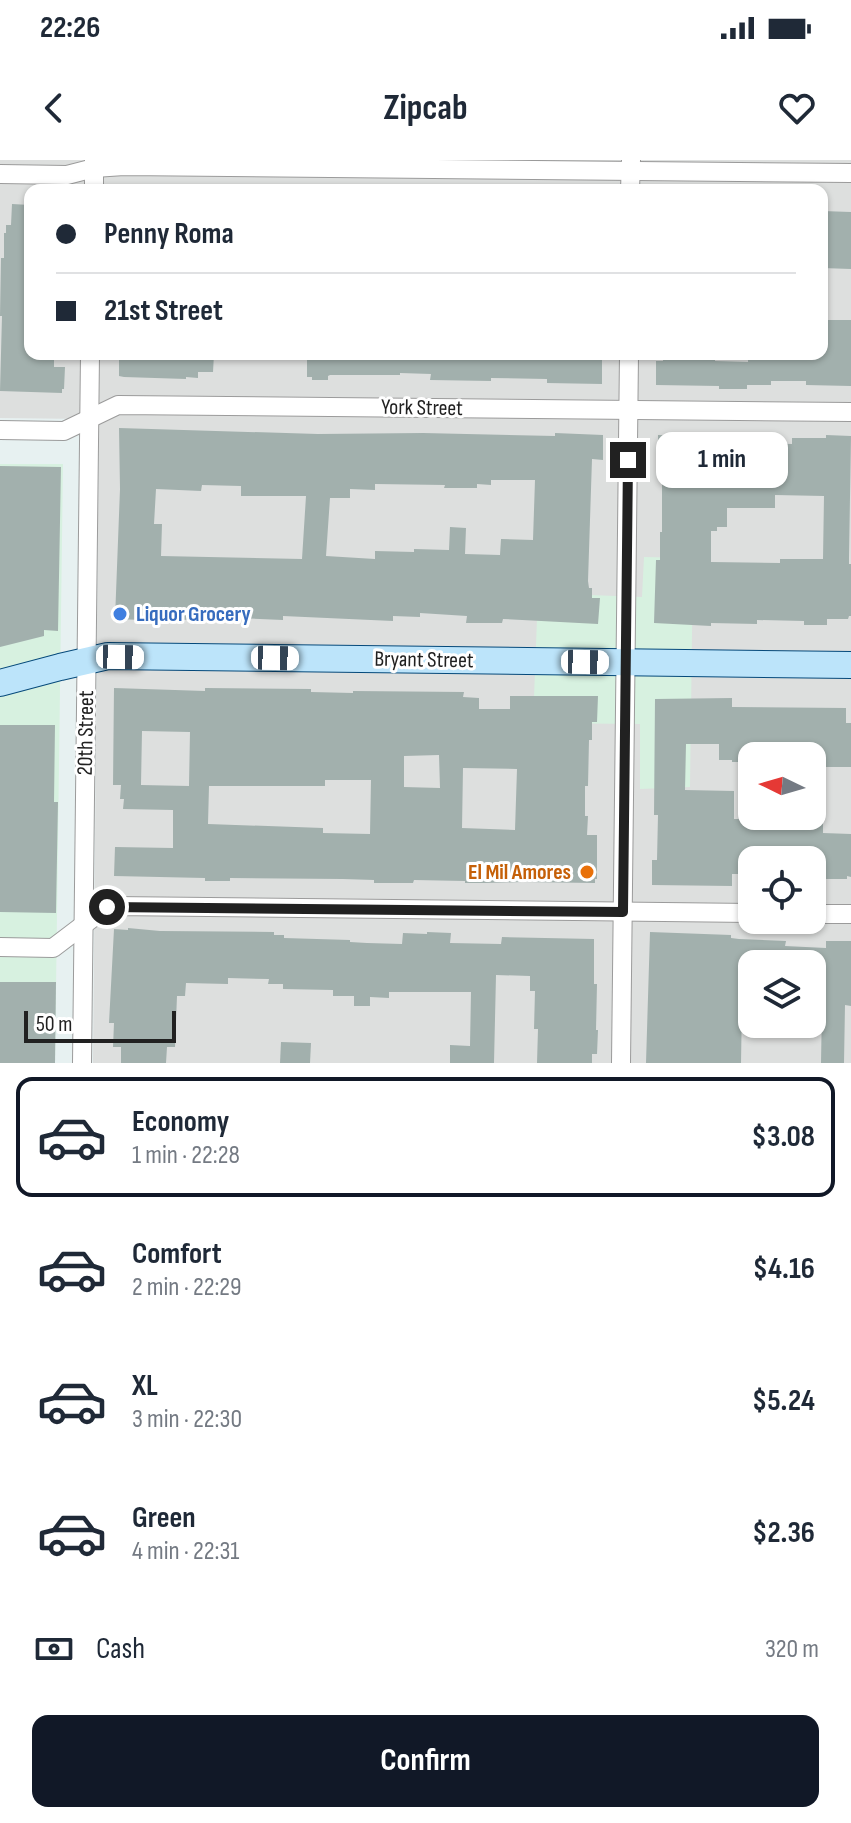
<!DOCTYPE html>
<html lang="en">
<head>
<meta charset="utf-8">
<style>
	body { margin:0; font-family:"Sofia Sans Condensed",sans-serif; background:#f6f6f7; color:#1f2937; height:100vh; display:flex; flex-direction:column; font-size:30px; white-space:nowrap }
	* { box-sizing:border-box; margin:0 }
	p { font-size:26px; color:#747a83 }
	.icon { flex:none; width:44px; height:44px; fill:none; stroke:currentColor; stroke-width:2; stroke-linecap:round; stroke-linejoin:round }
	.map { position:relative; height:903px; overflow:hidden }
	.details { display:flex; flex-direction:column; background:#fff; flex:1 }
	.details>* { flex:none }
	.guide { position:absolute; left:24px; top:24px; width:804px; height:176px; border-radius:16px; box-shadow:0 2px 6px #0004; display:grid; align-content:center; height:176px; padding:0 32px; background:#fff }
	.needle { width:52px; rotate:275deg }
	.buttons { position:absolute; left:738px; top:582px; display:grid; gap:16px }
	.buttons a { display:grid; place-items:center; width:88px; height:88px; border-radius:16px; background:#fff; box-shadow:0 2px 6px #0004; font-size:40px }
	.scale { position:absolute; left:24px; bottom:20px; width:152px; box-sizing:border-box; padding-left:8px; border:4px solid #212121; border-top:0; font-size:22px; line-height:28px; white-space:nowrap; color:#212121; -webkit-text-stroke:6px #fff; paint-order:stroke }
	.end { position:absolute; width:36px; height:36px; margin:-18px; border:10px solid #212121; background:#fff; box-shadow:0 0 0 4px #fff }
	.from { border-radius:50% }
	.bubble { position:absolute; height:56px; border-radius:16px; background:#fff; box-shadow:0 2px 6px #0004; font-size:26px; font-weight:700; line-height:56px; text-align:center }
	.car { position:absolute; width:24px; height:48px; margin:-24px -12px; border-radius:10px; box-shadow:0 0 6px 2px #0007; background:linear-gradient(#fff 24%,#345 0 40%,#fff 0 76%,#345 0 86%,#fff 0) }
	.guide b { display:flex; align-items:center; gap:28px; height:76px; font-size:30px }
	.guide b+b { border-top:2px solid #e0e1e3 }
	.guide i { width:20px; height:20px; background:#1f2937 }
	ul { padding:14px 0 0; list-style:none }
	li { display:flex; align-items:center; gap:24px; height:120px; margin:0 16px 12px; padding:0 16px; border:4px solid transparent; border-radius:16px }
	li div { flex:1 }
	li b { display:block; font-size:30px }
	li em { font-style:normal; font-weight:700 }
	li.selected { border-color:#111827 }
	li>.icon { width:72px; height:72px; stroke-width:1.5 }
	.pay { display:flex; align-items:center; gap:20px; height:88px; padding:0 32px; font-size:30px }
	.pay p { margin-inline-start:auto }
	.action { display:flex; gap:16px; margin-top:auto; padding:16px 32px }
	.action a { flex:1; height:92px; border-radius:16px; background:#111827; color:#fff; font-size:32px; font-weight:700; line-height:92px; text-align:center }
	.status { display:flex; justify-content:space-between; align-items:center; height:56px; padding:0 40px; background:#fff; direction:ltr }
	.status svg { height:22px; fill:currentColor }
	header { display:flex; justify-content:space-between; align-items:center; height:104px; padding:0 32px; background:#fff; font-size:36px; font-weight:700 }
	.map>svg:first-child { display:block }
	.residential { fill:#dddfde; fill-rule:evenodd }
	.commercial { fill:#d7f1e0 }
	.building { fill:#a2b0ad; fill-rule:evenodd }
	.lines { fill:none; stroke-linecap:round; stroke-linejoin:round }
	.street-casing { stroke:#9b9b9b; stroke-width:20 }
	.secondary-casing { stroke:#05497a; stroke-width:28 }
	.street { stroke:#fff; stroke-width:18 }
	.secondary { stroke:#bce4fa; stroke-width:26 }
	.route { stroke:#212121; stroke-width:10 }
	.shop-dot { fill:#3f7fe0; stroke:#fff; stroke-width:3 }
	.food-dot { fill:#e8710a; stroke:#fff; stroke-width:3 }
	.labels { text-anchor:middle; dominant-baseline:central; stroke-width:6; stroke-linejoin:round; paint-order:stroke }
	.street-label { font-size:22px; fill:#212121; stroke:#fff }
	.shop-label { font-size:22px; font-weight:bold; fill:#366cbe; stroke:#fff; text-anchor:start }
	.food-label { font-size:22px; font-weight:bold; fill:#c56008; stroke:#fff; text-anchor:end }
</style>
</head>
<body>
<div class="status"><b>22:26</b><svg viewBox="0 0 49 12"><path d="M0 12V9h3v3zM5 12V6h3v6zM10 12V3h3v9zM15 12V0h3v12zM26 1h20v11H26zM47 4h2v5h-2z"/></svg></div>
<header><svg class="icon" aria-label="back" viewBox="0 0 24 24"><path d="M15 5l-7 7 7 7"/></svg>Zipcab<svg class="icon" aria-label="heart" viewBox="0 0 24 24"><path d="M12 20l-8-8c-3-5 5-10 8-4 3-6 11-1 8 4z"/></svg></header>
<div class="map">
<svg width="851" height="903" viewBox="0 0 851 903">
	<rect width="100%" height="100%" fill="#e7f1f1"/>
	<!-- residential -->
	<path class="residential" d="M 0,0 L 851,0 L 851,903 L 93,903 L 99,246 L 85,259 L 0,258 ZM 30,30 L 822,30 L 822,194 L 30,194 ZM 752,596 L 812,596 L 812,656 L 752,656 ZM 752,700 L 812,700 L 812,760 L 752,760 ZM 752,804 L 812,804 L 812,864 L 752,864 Z"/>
	<!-- commercial -->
	<g class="commercial">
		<path d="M 0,304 L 63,304 L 55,903 L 0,903 Z"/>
		<path d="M 644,397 L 693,398 L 690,627 L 640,629 L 640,564 L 533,563 L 538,433 L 642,437 Z"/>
	</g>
	<!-- building -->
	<g class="building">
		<path d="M 12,44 L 30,45 L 30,194 L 54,194 L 54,207 L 65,207 L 64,229 L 62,229 L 62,233 L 0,231 L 2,156 L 0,156 L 1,98 L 4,98 L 4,73 L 6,73 L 6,65 L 11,65 Z"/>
		<path d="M 822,51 L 851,52 L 851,109 L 822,108 Z"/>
		<path d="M 822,160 L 851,160 L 851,226 L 806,225 L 806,221 L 771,221 L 771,225 L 747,225 L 747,229 L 719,229 L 719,226 L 656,225 L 656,201 L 663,201 L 663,194 L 715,194 L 715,201 L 748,202 L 748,194 L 822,194 Z"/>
		<path d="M 119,194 L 214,194 L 213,212 L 198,212 L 198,218 L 186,217 L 186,219 L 124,217 L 119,216 Z"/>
		<path d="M 307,194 L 590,194 L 590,198 L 602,198 L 602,224 L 547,223 L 547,219 L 491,218 L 491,221 L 430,220 L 431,214 L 400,213 L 400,215 L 330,215 L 328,216 L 328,220 L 312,220 L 312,217 L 307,217 Z"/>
		<path d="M 119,268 L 318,274 L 423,273 L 555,276 L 555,273 L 603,275 L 603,300 L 592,299 L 588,421 L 589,428 L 592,428 L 592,438 L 600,438 L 598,464 L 503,459 L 502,463 L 466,463 L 467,456 L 420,453 L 420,457 L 393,456 L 393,461 L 283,456 L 283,460 L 213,457 L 213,461 L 143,458 L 143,460 L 115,459 L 120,329 ZM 491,320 L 535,320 L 533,380 L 501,379 L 500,395 L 465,394 L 466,368 L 450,367 L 449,390 L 414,389 L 414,392 L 375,391 L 375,399 L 326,396 L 330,338 L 350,338 L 350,329 L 375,330 L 375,324 L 445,325 L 444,328 L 477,328 L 477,324 L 491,325 ZM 202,325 L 241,326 L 241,336 L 306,336 L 302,399 L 161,396 L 162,364 L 154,364 L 156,329 L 201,331 Z"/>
		<path d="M 687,273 L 708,274 L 708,275 L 716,275 L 716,277 L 756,278 L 756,283 L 792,284 L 792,278 L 826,278 L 826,275 L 851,276 L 849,398 L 849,404 L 851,404 L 851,456 L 849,456 L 848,459 L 827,459 L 827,465 L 804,465 L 804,461 L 757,460 L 757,464 L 711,463 L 711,466 L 654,463 L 656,400 L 660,400 L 660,372 L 662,372 L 662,321 L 659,321 L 658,275 L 687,276 ZM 775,335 L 824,336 L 823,399 L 780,399 L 780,403 L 711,402 L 711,371 L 717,371 L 717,367 L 727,367 L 727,348 L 775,348 Z"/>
		<path d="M 0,306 L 61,307 L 58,471 L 44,470 L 44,476 L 0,487 Z"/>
		<path d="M 114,528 L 205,531 L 205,528 L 311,529 L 311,532 L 353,533 L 353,531 L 464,532 L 463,537 L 479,538 L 479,549 L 510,549 L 510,536 L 598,536 L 597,562 L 592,562 L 592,580 L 589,580 L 588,626 L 585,626 L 585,656 L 588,656 L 587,675 L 597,675 L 597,719 L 595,719 L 595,723 L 522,722 L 485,723 L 465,723 L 465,721 L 414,720 L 413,723 L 374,723 L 374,720 L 343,719 L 230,718 L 230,721 L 205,721 L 205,718 L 114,716 L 115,687 L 173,688 L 173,650 L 123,649 L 124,639 L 120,639 L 121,625 L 113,625 ZM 142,571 L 190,572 L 189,626 L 141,625 ZM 439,595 L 440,628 L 404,627 L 404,596 ZM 463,608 L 517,609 L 515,670 L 462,668 ZM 325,620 L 371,620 L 370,674 L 323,673 L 323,668 L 208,664 L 209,626 L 325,626 Z"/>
		<path d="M 732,538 L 732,547 L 846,548 L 846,563 L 851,563 L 851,607 L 812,607 L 812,596 L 752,596 L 752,598 L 750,598 L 750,602 L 732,602 L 732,600 L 719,600 L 719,584 L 686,584 L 685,630 L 734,631 L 734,659 L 802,659 L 802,656 L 823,656 L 823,673 L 851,674 L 851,717 L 847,716 L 847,719 L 812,719 L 812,700 L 752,700 L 750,714 L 732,714 L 732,726 L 652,725 L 652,700 L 657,700 L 658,655 L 654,655 L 655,539 Z"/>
		<path d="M 0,565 L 55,565 L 54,642 L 58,642 L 56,753 L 0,752 Z"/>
		<path d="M 128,768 L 160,771 L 274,772 L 274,775 L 284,775 L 284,778 L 350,780 L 350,782 L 367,783 L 402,784 L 403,773 L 427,774 L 427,772 L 451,773 L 450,783 L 501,784 L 502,777 L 594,779 L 594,824 L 597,824 L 596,870 L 598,870 L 597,894 L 592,894 L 592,903 L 537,903 L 538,869 L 534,869 L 535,831 L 530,831 L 530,816 L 496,815 L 494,903 L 450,903 L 450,885 L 470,886 L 471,832 L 389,832 L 389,838 L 370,837 L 370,846 L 354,846 L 354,836 L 333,836 L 333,830 L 283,829 L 283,824 L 268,824 L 269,819 L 228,818 L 228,824 L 186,823 L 185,836 L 177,836 L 175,887 L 167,887 L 166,903 L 121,903 L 121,887 L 113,887 L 114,863 L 109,863 L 114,769 L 128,770 Z"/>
		<path d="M 650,772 L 731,775 L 731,778 L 739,779 L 786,781 L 785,786 L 826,788 L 826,781 L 851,781 L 851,846 L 845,845 L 844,903 L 821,903 L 822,846 L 812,845 L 812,804 L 752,804 L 752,843 L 742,843 L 741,903 L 646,903 Z"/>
		<path d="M 0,822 L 56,822 L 55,903 L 0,903 Z"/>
		<path d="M 281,882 L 311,883 L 310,903 L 280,903 Z"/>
	</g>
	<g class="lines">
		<defs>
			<g id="street">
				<path d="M 0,14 L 67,15 L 94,8 L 124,6 L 851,13"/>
				<path d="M 94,30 L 94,0"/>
				<path d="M 630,30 L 631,0"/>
				<path d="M 0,270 L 64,271 L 118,245 L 851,252"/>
				<path d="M 812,754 L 851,754"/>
				<path d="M 0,787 L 53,788 L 107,747 L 113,746 L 752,753"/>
				<path d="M 82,903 L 90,194"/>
				<path d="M 621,903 L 629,194"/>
			</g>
			<path id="secondary" d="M 0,523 L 60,507 L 108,496 L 851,505"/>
		</defs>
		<!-- street casing -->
		<use href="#street" class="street-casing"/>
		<!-- secondary casing -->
		<use href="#secondary" class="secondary-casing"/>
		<!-- street -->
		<use href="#street" class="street"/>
		<!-- secondary -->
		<use href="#secondary" class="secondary"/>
	</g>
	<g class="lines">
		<!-- route -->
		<path class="route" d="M 107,747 L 623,752 L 628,300"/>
	</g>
	<!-- markers -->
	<circle class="shop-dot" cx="120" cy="454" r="8"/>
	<circle class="food-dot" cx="587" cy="712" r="8"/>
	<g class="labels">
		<!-- street labels -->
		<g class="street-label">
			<text transform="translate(422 248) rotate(1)">York Street</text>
			<text transform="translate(424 500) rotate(1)">Bryant Street</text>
			<text transform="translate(86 573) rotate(-89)">20th Street</text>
		</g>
		<!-- shop labels -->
		<g class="shop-label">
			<text x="136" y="454">Liquor Grocery</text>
		</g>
		<!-- food labels -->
		<g class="food-label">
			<text x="571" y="712">El Mil Amores</text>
		</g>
	</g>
</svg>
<div class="buttons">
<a><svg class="needle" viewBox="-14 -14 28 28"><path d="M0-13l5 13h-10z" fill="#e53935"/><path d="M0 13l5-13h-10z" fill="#747a83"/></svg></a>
<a><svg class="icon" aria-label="locate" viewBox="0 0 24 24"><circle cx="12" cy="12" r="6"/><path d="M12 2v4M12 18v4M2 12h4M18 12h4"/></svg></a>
<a><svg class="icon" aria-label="layers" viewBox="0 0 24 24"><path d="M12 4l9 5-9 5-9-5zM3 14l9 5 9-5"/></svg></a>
</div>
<div class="scale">50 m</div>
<i class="end from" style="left:107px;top:747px"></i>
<i class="end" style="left:628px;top:300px"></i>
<div class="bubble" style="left:656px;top:272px;width:132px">1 min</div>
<i class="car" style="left:120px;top:497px;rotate:91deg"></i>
<i class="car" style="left:275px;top:498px;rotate:91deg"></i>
<i class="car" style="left:585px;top:502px;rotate:91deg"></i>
<div class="guide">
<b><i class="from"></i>Penny Roma</b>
<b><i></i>21st Street</b>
</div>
</div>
<section class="details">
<ul>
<li class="selected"><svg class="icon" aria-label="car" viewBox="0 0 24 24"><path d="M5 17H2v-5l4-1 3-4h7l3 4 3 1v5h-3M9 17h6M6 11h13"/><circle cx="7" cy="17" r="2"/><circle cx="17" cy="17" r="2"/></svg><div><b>Economy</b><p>1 min · 22:28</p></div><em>$3.08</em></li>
<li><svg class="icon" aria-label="car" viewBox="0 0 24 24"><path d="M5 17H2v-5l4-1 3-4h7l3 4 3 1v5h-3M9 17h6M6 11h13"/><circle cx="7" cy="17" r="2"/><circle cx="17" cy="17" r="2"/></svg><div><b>Comfort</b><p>2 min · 22:29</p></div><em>$4.16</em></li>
<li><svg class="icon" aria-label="car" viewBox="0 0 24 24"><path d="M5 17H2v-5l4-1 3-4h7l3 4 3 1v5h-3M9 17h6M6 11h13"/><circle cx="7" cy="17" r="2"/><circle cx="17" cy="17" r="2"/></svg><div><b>XL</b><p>3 min · 22:30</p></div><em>$5.24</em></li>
<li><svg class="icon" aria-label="car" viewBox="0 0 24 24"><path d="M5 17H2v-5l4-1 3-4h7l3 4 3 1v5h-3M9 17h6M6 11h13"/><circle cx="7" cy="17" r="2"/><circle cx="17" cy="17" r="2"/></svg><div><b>Green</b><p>4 min · 22:31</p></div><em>$2.36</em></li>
</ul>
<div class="pay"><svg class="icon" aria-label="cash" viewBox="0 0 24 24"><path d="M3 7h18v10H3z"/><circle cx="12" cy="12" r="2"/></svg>Cash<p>320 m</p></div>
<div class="action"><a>Confirm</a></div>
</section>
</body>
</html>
